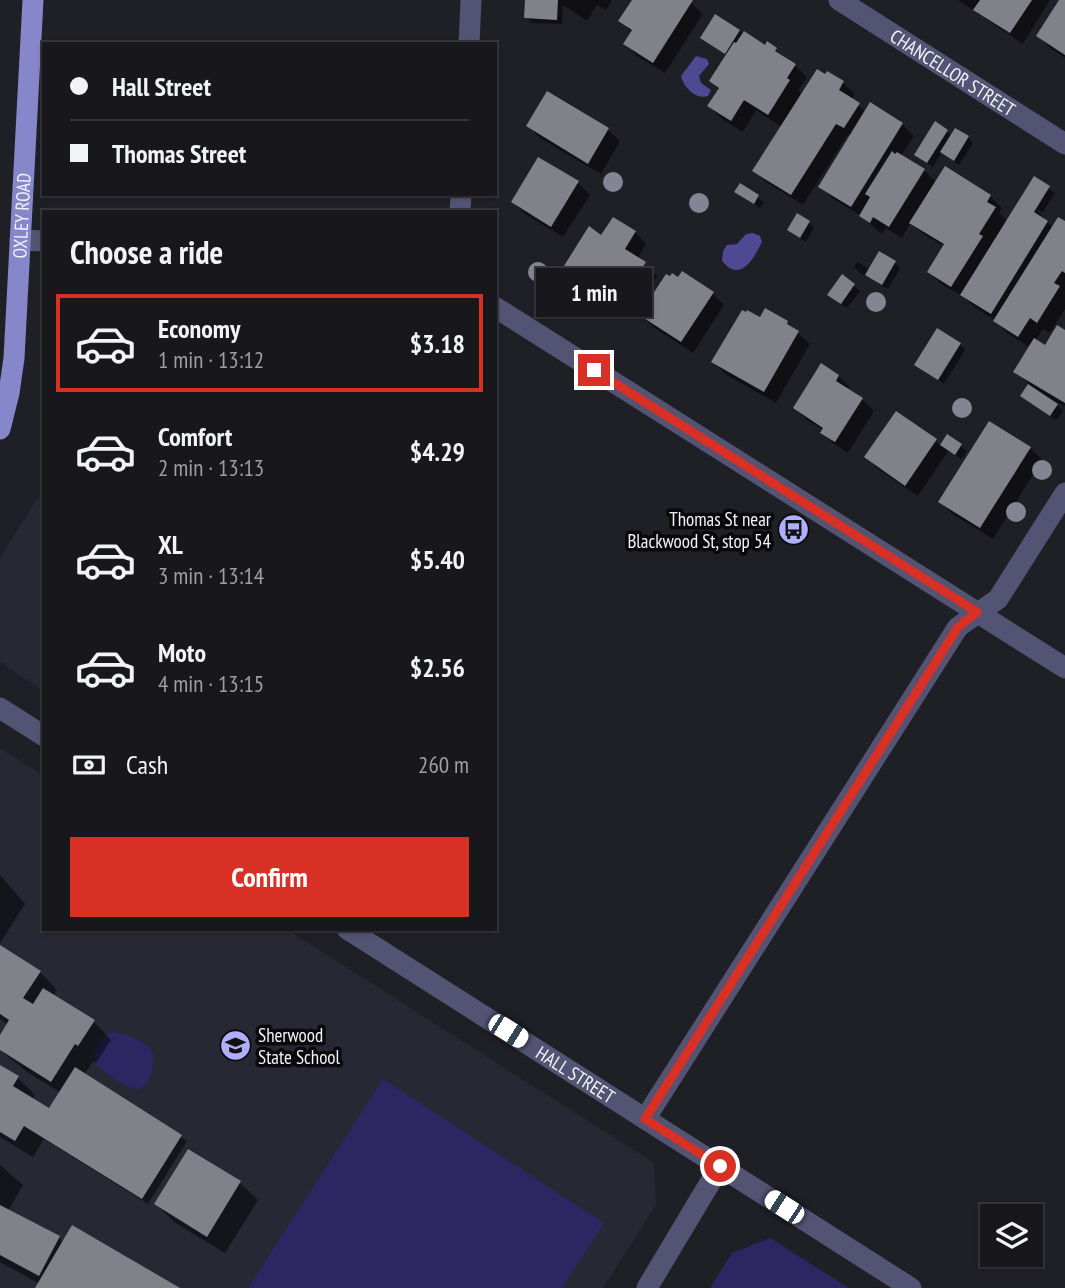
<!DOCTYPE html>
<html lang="en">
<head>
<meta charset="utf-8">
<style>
	body { margin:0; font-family:"PT Sans Narrow",sans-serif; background:#242429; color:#f1f3f6; height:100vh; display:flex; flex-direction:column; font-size:26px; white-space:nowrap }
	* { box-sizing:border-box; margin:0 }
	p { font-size:23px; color:#9e9fa3 }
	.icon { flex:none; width:38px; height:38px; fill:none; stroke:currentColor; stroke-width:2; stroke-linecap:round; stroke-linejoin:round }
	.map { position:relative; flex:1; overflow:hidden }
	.panel { position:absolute; left:42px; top:210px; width:455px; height:721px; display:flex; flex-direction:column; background:#17171c; border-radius:0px; box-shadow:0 2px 5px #0004,0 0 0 2px #36363b }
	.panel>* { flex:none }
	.guide { position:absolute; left:42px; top:42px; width:455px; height:154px; border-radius:0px; box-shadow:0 2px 5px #0004,0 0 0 2px #36363b; display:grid; align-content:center; height:154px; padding:0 28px; background:#17171c }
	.fabs { position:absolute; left:980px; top:1204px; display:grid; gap:14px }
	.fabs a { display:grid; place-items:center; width:63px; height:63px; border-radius:0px; background:#17171c; box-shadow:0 2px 5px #0004,0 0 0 2px #36363b; font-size:35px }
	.end { position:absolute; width:32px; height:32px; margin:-16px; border:9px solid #d93025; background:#fff; box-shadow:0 0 0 4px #fff }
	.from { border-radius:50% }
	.bubble { position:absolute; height:49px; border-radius:0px; background:#17171c; box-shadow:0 2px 5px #0004,0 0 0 2px #36363b; font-size:23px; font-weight:800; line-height:49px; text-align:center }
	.car { position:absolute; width:21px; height:42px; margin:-21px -10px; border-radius:9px; box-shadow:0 0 5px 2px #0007; background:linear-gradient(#fff 24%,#345 0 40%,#fff 0 76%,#345 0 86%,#fff 0) }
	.guide b { display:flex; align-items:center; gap:24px; height:66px; font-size:26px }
	.guide b+b { border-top:2px solid #36363b }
	.guide i { width:18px; height:18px; background:#f1f3f6 }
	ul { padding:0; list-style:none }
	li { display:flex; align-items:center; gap:21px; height:98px; margin:0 14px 10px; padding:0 14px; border:4px solid transparent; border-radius:0px }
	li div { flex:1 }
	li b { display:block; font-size:26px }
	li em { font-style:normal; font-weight:800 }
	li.current { border-color:#d93025 }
	li>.icon { width:63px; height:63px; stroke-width:1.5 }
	h2 { padding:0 28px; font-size:32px; line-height:84px }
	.pay { display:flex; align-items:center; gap:18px; height:77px; padding:0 28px; font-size:26px }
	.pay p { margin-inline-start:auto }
	.button { display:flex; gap:14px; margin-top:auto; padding:14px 28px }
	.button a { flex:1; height:80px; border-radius:0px; background:#d93025; color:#fff; font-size:28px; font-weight:800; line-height:80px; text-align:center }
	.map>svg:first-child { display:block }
	.built { fill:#272834 }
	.green { fill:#2c2662 }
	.water { fill:#4d4993 }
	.shadow { fill:#0007 }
	.building { fill:#808189 }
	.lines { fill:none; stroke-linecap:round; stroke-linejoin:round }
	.minor { stroke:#535374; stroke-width:21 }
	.major { stroke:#8686ca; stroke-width:21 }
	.tree { fill:#848594 }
	.route { stroke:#d93025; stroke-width:9 }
	.labels { text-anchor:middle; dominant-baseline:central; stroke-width:7; stroke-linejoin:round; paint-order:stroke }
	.street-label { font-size:19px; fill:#f3f3f8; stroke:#09090c }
	.poi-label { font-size:19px; fill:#f3f3f8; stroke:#09090c; text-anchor:end }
</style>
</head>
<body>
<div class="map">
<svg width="1065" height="1288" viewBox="0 0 1065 1288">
	<rect width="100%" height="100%" fill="#1f1f26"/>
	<!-- built -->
	<g class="built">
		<path d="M 44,488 L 44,691 L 0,662 L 0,558 Z"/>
		<path d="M 0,748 L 44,776 L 44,929 L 286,929 L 654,1163 L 656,1205 L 603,1288 L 0,1288 Z"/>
	</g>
	<!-- green -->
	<g class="green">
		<path d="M 113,1032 C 124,1033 147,1041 152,1051 C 156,1061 150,1088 138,1089 C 129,1090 103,1071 96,1065 C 92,1051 99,1036 113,1032 Z"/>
		<path d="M 383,1079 L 604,1223 L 562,1288 L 248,1288 Z"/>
		<path d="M 770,1238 L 849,1288 L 710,1288 L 732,1253 Z"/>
	</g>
	<!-- water -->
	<g class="water">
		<path d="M 696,56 L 707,59 L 709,64 L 699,76 L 701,83 L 711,90 L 708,96 C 696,100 684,88 681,76 Z"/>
		<path d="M 753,233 L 760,236 L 762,242 C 753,260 740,283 722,261 L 723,251 L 727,245 L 737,244 L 746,234 Z"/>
	</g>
	<!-- shadow -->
	<g class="shadow">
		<path d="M 554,0 L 612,0 L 606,10 L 597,5 L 587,21 L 563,5 L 562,24 L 532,23 L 526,18 Z"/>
		<path d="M 634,0 L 688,0 L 703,14 L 665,73 L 637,56 L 625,44 L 632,33 L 620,21 Z"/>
		<path d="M 958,0 L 1050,0 L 1023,44 Z"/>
		<path d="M 1061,0 L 1065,0 L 1065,58 L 1050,48 L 1038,36 Z"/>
		<path d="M 739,31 L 765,47 L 768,44 L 795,66 L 807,77 L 798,90 L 802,94 L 843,83 L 855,94 L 851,100 L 866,112 L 902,124 L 914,136 L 901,156 L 924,170 L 937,183 L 946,168 L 990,196 L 1002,208 L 999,213 L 1008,221 L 1034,179 L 1055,193 L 1043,212 L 1036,209 L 1053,228 L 1065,223 L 1065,309 L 1050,333 L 1043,329 L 1035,341 L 1046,347 L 1065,332 L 1065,406 L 1051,400 L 1063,411 L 1056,420 L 1023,396 L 1030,385 L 1016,371 L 1030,348 L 1007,333 L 995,320 L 974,307 L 964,297 L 941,284 L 929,272 L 945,247 L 923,234 L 911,222 L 902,238 L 886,228 L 882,234 L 860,215 L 832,198 L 820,186 L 851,136 L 848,134 L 803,205 L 766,182 L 754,170 L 782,127 L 756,110 L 743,132 L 721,118 L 709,106 L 720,90 L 711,81 L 727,56 L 702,37 Z"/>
		<path d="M 547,93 L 608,130 L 620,141 L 601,174 L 540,138 L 528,126 Z"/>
		<path d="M 947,131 L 952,136 L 968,137 L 973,143 L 959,165 L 942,152 L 933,167 L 916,155 Z"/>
		<path d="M 578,183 L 590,195 L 563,237 L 525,214 L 513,202 Z"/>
		<path d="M 740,185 L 764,202 L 760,208 L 736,192 Z"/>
		<path d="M 809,223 L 814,228 L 806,242 L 795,235 Z"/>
		<path d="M 635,232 L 646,244 L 637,259 L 657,276 L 631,316 L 583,285 L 571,304 L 552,292 L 562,271 L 602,237 Z"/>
		<path d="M 858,262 L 870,270 L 895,263 L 900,268 L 888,289 L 868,276 L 867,277 L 860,273 L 854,267 Z"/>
		<path d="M 842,277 L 860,291 L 847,308 L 835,300 Z"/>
		<path d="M 712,293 L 724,305 L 693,353 L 653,327 L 641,315 Z"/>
		<path d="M 761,319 L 787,323 L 810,344 L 776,403 L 725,374 L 714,362 Z"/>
		<path d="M 960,344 L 965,350 L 944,384 L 916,365 Z"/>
		<path d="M 838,376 L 850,388 L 848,391 L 862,399 L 874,411 L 848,453 L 834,444 L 822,432 L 823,430 L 807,420 L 795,408 Z"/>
		<path d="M 948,437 L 967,451 L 961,459 L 949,450 L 918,496 L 878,469 L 867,457 L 936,441 L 941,446 Z"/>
		<path d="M 1030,448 L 1042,460 L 993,539 L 952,514 L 940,502 Z"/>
		<path d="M 0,875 L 25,904 L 0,943 Z"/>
		<path d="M 0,947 L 40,972 L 57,990 L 53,996 L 94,1022 L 111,1040 L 96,1063 L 93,1061 L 84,1075 L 187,1141 L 148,1204 L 44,1139 L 33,1157 L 0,1137 L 0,1067 L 18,1078 L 35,1095 L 32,1100 L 49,1111 L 61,1093 L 27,1072 L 0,1050 L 0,1038 L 8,1025 L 0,1019 Z"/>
		<path d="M 189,1151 L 240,1183 L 258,1200 L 225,1253 L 174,1222 L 156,1204 Z"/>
		<path d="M 0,1165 L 23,1185 L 8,1211 L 59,1238 L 64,1243 L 176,1288 L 37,1288 L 40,1284 L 0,1262 Z"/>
	</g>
	<!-- building -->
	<g class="building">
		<path d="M 525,0 L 558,0 L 557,20 L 524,18 Z"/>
		<path d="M 632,0 L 693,0 L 653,63 L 623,44 L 632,30 L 618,21 Z"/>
		<path d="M 980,0 L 1032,0 L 1010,33 L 973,10 Z"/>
		<path d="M 1059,0 L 1065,0 L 1065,55 L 1036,36 Z"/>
		<path d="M 715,14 L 740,30 L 725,54 L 700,38 Z"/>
		<path d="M 744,31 L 765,45 L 767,41 L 777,48 L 775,51 L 796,64 L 787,78 L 790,80 L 768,115 L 744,100 L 731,121 L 707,106 L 719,88 L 709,81 L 734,42 L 736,43 Z"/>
		<path d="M 817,69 L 825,74 L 827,71 L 844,81 L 839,90 L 860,103 L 844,128 L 836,124 L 791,195 L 752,171 Z"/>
		<path d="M 547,91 L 609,128 L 588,164 L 526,126 Z"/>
		<path d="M 870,102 L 903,123 L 851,207 L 818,187 Z"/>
		<path d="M 935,121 L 948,130 L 927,163 L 914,155 Z"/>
		<path d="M 955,128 L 969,136 L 954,161 L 940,152 Z"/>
		<path d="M 892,151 L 895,154 L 897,152 L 925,169 L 889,227 L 873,217 L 870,223 L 859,216 L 870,197 L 865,194 Z"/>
		<path d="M 538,157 L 579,181 L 551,227 L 511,202 Z"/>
		<path d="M 945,166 L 991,195 L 987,202 L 996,207 L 979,234 L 983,236 L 951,287 L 927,272 L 944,244 L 909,223 Z"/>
		<path d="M 1034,176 L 1050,186 L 1034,212 L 1048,221 L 991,314 L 960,295 Z"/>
		<path d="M 740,183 L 759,195 L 754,204 L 734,192 Z"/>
		<path d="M 797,213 L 810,221 L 800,238 L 787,230 Z"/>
		<path d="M 613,217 L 636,231 L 625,249 L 646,262 L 619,305 L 578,279 L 565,300 L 544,287 L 558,266 L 562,269 L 589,226 L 601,235 Z"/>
		<path d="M 1058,217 L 1065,221 L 1065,273 L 1062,271 L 1054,283 L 1060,286 L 1037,323 L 1030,318 L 1018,337 L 993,321 Z"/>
		<path d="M 879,251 L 896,261 L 882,285 L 865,275 Z"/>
		<path d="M 682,271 L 714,292 L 681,342 L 639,315 L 666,274 L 670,276 L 672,273 L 678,277 Z"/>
		<path d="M 842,274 L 855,284 L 841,304 L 827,295 Z"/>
		<path d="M 765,308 L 788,321 L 787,324 L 799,331 L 764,392 L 711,362 L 742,310 L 746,312 L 747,310 L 760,317 Z"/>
		<path d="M 1057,325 L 1065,330 L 1065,403 L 1013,372 L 1034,338 L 1045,345 Z"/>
		<path d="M 937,328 L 961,343 L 938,380 L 914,365 Z"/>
		<path d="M 821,363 L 839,375 L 836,381 L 863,398 L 835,442 L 820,433 L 823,428 L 793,408 Z"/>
		<path d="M 1028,384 L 1058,404 L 1050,416 L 1020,396 Z"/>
		<path d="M 896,411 L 937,439 L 905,486 L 864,457 Z"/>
		<path d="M 989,421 L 1031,447 L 980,528 L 938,502 Z"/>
		<path d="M 947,434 L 962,444 L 955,455 L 940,445 Z"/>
		<path d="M 0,945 L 41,971 L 23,998 L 33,1004 L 43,988 L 95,1020 L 78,1046 L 75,1044 L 51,1082 L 0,1050 L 0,1035 L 9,1020 L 0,1014 Z"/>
		<path d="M 0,1065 L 19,1076 L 13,1086 L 49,1108 L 75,1067 L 182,1135 L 142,1199 L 24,1126 L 15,1141 L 0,1132 Z"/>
		<path d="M 188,1149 L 241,1181 L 207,1237 L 154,1204 Z"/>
		<path d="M 0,1205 L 60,1236 L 39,1276 L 0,1255 Z"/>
		<path d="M 72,1225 L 180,1288 L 35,1288 Z"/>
	</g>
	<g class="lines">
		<!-- minor -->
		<g class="minor">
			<path id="s1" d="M 839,0 L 1065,144"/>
			<path d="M 469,44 L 471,0"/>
			<path d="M 460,212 L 461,194"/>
			<path d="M 20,240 L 44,241"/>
			<path d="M 495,307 L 1065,668"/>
			<path d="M 0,708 L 44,736"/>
			<path id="s2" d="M 347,929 L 911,1288"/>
			<path d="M 645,1119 L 958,627 L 998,599 L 1065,493"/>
			<path d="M 647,1288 L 720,1166"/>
		</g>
		<!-- major -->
		<path class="major" id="s3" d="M 0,429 L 9,393 L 14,358 L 33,0"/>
	</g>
	<!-- trees -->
	<g class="tree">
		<circle cx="613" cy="182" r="10"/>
		<circle cx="699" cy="203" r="10"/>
		<circle cx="538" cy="272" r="10"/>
		<circle cx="876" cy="302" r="10"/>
		<circle cx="962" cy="408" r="10"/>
		<circle cx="1042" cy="470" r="10"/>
		<circle cx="1016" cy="512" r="10"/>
	</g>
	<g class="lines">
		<!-- route -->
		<path class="route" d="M 594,370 L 977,612 L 958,627 L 645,1119 L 720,1166"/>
	</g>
	<!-- icons -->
	<defs>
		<symbol id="bus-disc" viewBox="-11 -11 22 22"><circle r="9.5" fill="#aeaefb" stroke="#09090c"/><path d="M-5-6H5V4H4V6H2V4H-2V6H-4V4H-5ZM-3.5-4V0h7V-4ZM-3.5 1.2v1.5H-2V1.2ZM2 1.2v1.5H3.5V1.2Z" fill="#111"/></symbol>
		<symbol id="school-disc" viewBox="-11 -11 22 22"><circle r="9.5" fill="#aeaefb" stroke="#09090c"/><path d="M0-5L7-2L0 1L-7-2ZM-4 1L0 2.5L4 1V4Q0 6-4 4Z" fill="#111"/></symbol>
	</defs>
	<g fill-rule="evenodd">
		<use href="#bus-disc" x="776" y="512" width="35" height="35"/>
		<use href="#school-disc" x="218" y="1028" width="35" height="35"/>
	</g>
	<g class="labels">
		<!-- street labels -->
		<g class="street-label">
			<text stroke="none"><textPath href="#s1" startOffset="135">CHANCELLOR STREET</textPath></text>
			<text stroke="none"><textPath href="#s3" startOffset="215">OXLEY ROAD</textPath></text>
			<text stroke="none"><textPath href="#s2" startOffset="271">HALL STREET</textPath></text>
		</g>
		<!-- poi labels -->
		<g class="poi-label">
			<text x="771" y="519">Thomas St near<tspan x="771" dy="22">Blackwood St, stop 54</tspan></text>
			<text x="258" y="1035" text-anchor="start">Sherwood<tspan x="258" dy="22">State School</tspan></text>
		</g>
	</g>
</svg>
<div class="fabs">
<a><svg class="icon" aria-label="layers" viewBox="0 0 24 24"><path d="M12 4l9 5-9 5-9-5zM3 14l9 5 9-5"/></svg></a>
</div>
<i class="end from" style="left:720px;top:1166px"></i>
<i class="end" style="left:594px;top:370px"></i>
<div class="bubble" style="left:536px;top:268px;width:116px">1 min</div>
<i class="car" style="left:508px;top:1031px;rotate:122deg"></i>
<i class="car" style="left:784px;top:1207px;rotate:303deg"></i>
<div class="guide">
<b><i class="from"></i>Hall Street</b>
<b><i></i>Thomas Street</b>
</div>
<section class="panel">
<h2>Choose a ride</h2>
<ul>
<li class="current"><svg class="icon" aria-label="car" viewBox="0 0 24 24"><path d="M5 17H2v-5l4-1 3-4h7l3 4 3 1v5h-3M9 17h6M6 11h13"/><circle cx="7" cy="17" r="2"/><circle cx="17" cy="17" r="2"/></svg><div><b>Economy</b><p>1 min · 13:12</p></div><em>$3.18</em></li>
<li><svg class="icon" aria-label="car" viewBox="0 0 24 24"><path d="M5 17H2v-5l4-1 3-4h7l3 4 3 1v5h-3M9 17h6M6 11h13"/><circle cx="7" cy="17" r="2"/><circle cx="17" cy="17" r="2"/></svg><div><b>Comfort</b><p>2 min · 13:13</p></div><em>$4.29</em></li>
<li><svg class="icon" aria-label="car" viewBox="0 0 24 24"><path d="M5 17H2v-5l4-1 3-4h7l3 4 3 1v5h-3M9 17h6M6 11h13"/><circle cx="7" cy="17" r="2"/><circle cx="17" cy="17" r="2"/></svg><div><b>XL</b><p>3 min · 13:14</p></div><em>$5.40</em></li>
<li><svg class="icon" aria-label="car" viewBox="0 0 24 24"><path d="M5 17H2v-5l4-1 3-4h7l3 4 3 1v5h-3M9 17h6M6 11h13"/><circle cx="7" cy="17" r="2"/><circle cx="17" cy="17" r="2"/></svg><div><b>Moto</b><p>4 min · 13:15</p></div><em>$2.56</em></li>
</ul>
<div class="pay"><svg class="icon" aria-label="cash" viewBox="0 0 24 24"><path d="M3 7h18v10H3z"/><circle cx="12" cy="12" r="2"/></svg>Cash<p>260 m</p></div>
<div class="button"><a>Confirm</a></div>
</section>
</div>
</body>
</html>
